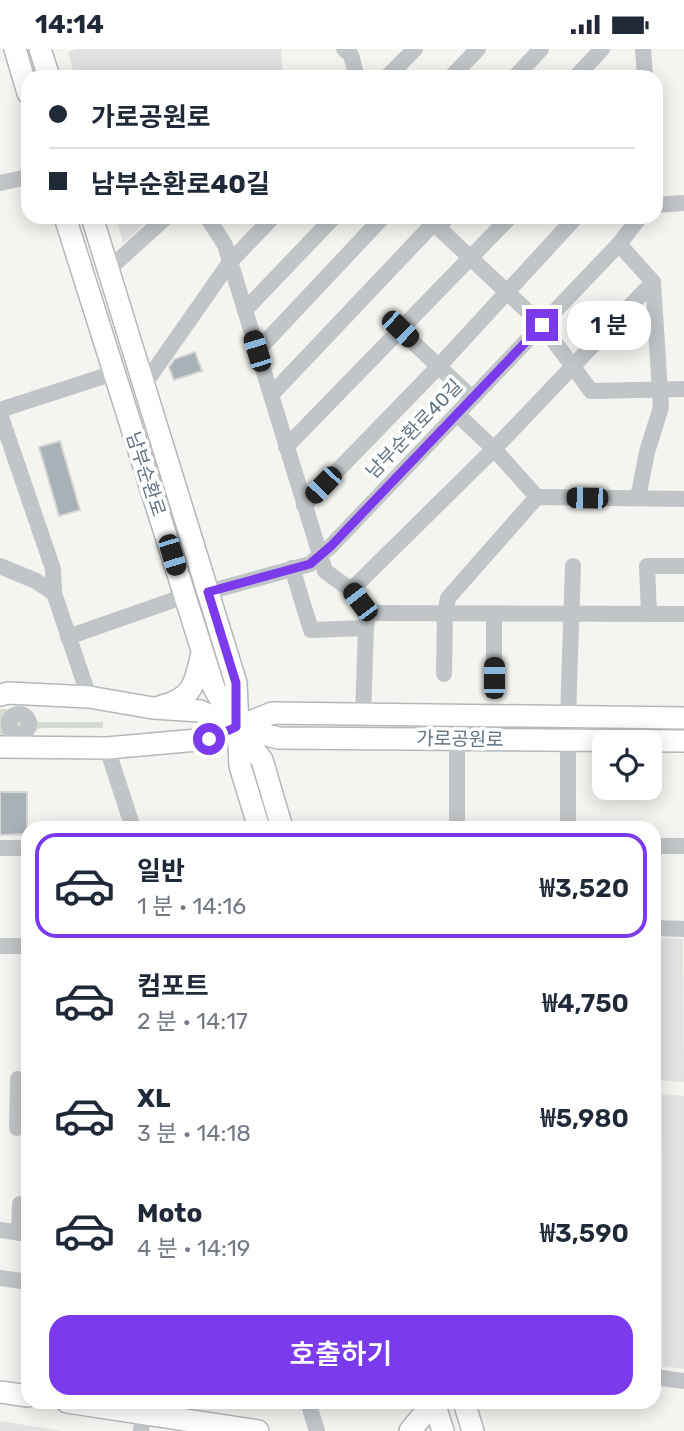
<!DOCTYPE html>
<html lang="ko">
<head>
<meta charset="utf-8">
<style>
	body { margin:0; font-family:Rubik,"Noto Sans KR",sans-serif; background:#f2f2f3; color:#1f2937; height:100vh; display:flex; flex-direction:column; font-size:26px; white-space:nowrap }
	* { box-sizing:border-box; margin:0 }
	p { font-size:23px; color:#747a83 }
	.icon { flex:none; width:38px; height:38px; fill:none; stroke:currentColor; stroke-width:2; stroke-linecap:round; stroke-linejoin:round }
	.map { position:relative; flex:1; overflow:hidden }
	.drawer { position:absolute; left:21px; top:772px; width:640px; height:588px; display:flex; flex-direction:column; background:#fff; border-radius:21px; box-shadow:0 4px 18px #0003 }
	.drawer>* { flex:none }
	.hud { position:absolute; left:21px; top:21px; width:642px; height:154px; border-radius:21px; box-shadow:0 4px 18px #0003; display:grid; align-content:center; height:154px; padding:0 28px; background:#fff }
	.buttons { position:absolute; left:592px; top:681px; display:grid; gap:14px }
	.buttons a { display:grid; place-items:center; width:70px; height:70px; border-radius:14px; background:#fff; box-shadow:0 4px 18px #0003; font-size:35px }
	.end { position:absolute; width:32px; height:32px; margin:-16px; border:9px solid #7c3aed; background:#fff; box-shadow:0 0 0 4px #fff }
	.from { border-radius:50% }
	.bubble { position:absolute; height:49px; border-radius:21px; background:#fff; box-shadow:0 4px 18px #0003; font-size:23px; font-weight:600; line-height:49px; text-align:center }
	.car { position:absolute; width:21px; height:42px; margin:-21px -10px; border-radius:9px; box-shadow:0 0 5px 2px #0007; background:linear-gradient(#222 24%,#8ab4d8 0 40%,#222 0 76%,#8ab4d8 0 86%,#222 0) }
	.hud b { display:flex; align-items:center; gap:24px; height:66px; font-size:26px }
	.hud b+b { border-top:2px solid #e0e1e3 }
	.hud i { width:18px; height:18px; background:#1f2937 }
	ul { padding:12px 0 0; list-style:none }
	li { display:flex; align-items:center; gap:21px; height:105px; margin:0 14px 10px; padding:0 14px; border:4px solid transparent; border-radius:21px }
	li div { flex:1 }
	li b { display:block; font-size:26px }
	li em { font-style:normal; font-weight:600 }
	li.active { border-color:#7c3aed }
	li>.icon { width:63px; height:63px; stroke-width:1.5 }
	.button { display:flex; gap:14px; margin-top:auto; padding:14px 28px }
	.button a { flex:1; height:80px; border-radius:21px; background:#7c3aed; color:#fff; font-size:28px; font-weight:600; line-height:80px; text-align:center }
	.status { display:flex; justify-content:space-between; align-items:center; height:49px; padding:0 35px; background:#fff; direction:ltr }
	.status svg { height:19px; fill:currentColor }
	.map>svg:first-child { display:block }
	.built { fill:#e2e3e1 }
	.green { fill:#d5dbd1 }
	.building { fill:#a8b1b6; stroke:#d5d5d3; stroke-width:2 }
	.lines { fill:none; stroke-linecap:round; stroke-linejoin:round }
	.major-casing { stroke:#b4b8bc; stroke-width:24 }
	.minor { stroke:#c1c5c8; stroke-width:16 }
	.major { stroke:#fff; stroke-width:21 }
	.route { stroke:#7c3aed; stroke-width:9 }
	.labels { text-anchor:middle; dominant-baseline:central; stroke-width:7; stroke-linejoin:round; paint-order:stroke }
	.street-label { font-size:19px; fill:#627482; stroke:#fff }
</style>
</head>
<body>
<div class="status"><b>14:14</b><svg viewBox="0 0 49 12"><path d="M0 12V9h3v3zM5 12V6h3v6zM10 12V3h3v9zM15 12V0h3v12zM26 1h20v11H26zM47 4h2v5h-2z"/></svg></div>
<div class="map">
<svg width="684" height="1382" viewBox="0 0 684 1382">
	<rect width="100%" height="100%" fill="#f4f4f0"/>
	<!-- built -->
	<g class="built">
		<path d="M 78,0 L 281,0 L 283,28 L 75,28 L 68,3 Z"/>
		<path d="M 116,168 L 152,168 L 123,194 Z"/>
		<path d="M 655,889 L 683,890 L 684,1033 L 655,1031 Z"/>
		<path d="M 662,1045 L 684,1047 L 684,1320 L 663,1317 Z"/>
		<path d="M 0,1372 L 61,1382 L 0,1382 Z"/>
	</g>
	<!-- green -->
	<path class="green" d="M 0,660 C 17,660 27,660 39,673 L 103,673 L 103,679 L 40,679 L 21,690 L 0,689 Z"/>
	<!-- building -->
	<g class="building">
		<path d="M 195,303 L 202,322 L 174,331 L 169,318 L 175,310 Z"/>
		<path d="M 60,392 L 80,461 L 59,467 L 39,398 Z"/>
		<path d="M 0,743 L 27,743 L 27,785 L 0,786 Z"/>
	</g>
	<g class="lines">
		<defs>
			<g id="major">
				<path d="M 15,0 L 28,44"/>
				<path d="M 40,0 L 49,28"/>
				<path d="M 65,168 L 214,639 L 236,678 L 262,711 L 282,779"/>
				<path d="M 92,168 L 236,634 L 240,717 L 259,779"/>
				<path d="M 0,646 L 8,644 L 89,648 L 153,659 L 200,662 L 236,678 L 278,689 L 684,692"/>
				<path d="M 162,657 C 193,650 196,632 202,604"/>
				<path d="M 0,698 L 107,699 L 209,690 L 272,664 L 684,669"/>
				<path d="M 0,1343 L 28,1347"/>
				<path d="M 67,1353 L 258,1382"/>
				<path d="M 434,1353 L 443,1382"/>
				<path d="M 464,1353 L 473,1382"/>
				<path d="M 410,1382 L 424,1365 L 429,1353"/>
			</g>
		</defs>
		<!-- major casing -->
		<use href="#major" class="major-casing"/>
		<!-- minor -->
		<g class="minor">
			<path d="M 344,0 L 351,6 L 357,28"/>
			<path d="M 643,0 L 645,28"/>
			<path d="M 387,28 L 415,0"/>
			<path d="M 451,28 L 478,0"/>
			<path d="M 515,28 L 541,0"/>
			<path d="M 576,28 L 602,0"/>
			<path d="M 0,134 L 28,128"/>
			<path d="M 656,156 L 684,154"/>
			<path d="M 207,168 L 225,196 L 325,522 L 351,541 L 368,564 L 366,579 L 363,666"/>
			<path d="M 427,168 L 542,276 L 591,342 L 684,340"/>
			<path d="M 619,195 L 653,233 L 661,358 L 647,403 L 638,449"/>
			<path d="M 108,221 L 166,168"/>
			<path d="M 245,261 L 334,168"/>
			<path d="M 399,280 L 472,349"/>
			<path d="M 257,302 L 383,168"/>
			<path d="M 144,336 L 230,213 L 273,168"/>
			<path d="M 271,346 L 434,174 L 441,175 L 447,168"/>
			<path d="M 0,361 L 114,324"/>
			<path d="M 0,365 L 53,520 L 54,544"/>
			<path d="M 457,365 L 494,400 L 537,448"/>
			<path d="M 286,398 L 510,168"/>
			<path d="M 304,456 L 439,317 L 576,168"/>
			<path d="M 0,517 L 36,532 L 54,544 L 89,648"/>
			<path d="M 292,519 L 311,581 L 366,579"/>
			<path d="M 351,541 L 494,400 L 653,233"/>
			<path d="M 208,543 L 310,515 L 331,497 L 619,195 L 640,168"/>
			<path d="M 368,564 L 684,565"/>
			<path d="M 494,565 L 494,629"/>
			<path d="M 649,565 L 647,517 L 684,517"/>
			<path d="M 68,588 L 185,547"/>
			<path d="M 444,625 L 445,565 L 448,549 L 537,448 L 684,450"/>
			<circle cx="19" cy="675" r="10"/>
			<path d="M 568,668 L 573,517"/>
			<path d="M 568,691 L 568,779"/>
			<path d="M 107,699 L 133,779"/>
			<path d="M 457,779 L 457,690"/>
			<path d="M 654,797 L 684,797"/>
			<path d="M 0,799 L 28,799"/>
			<path d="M 654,879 L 684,880"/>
			<path d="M 0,897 L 28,897"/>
			<path d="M 17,1079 L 18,1030"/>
			<path d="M 0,1181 L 28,1185"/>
			<path d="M 19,1184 L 20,1155"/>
			<path d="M 0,1229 L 28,1233"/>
			<path d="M 654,1328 L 684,1332"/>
			<path d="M 308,1353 L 317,1382"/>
			<path d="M 141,1382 L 143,1364"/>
		</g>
		<!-- major -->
		<use href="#major" class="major"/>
	</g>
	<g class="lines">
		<!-- route -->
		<path class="route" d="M 209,690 L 236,678 L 236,634 L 208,543 L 310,515 L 331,497 L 542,276"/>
	</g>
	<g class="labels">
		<!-- street labels -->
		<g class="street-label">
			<text transform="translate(414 380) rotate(-46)">남부순환로40길</text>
			<text transform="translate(146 425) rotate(72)">남부순환로</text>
			<text transform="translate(460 690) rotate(1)">가로공원로</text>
		</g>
	</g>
</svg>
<div class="buttons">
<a><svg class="icon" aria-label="locate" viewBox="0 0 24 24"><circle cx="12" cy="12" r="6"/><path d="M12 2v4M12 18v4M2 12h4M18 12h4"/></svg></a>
</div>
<i class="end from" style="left:209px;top:690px"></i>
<i class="end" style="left:542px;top:276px"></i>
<div class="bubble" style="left:567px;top:252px;width:84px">1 분</div>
<i class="car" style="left:400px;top:280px;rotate:134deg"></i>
<i class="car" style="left:257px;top:302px;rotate:343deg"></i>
<i class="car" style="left:323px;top:436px;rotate:224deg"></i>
<i class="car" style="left:587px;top:449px;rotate:271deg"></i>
<i class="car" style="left:172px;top:506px;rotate:163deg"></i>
<i class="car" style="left:360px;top:553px;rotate:323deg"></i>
<i class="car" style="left:494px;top:629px;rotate:0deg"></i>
<div class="hud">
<b><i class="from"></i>가로공원로</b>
<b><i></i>남부순환로40길</b>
</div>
<section class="drawer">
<ul>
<li class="active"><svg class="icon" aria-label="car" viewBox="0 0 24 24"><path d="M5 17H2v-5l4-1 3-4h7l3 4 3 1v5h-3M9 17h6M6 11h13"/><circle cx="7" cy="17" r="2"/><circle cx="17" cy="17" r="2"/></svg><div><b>일반</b><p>1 분 · 14:16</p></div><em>₩3,520</em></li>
<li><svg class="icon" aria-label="car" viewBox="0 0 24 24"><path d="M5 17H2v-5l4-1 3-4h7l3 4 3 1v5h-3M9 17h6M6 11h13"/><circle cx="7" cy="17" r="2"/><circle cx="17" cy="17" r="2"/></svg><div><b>컴포트</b><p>2 분 · 14:17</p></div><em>₩4,750</em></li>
<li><svg class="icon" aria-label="car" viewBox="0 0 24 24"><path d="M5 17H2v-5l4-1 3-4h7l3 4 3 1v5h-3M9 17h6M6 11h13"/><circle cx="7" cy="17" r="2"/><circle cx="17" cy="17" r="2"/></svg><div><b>XL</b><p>3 분 · 14:18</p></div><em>₩5,980</em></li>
<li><svg class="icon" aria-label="car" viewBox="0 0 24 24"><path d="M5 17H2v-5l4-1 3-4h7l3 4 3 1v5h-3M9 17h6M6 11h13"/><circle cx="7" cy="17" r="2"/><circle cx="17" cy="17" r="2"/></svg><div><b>Moto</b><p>4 분 · 14:19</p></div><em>₩3,590</em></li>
</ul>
<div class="button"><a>호출하기</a></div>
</section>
</div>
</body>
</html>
